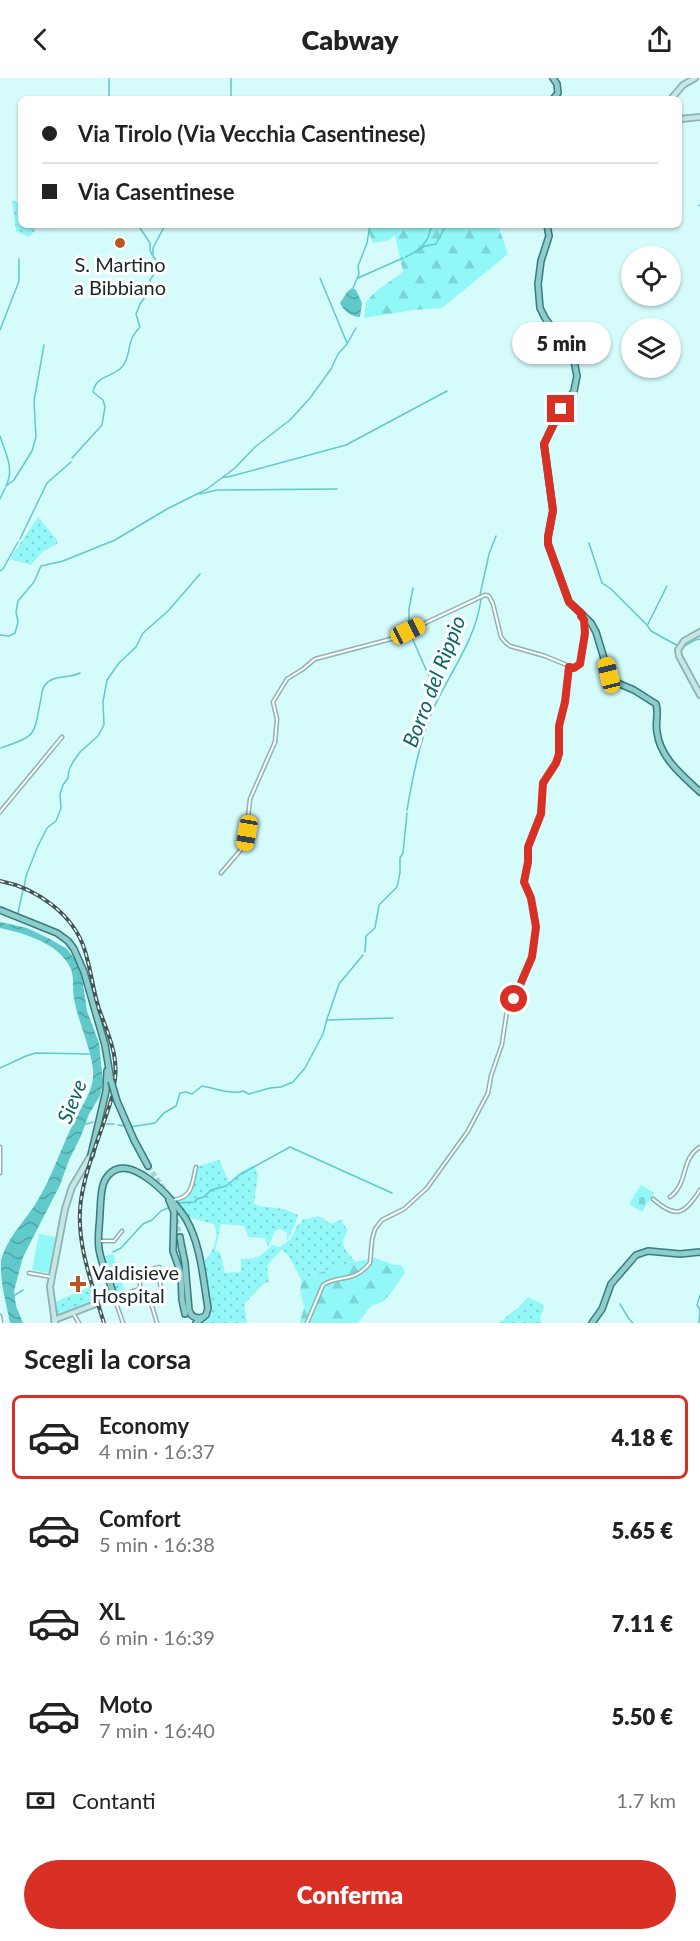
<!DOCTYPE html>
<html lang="it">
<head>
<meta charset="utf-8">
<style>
	body { margin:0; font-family:Lato,sans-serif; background:#f2f2f2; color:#222; height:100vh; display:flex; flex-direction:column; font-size:22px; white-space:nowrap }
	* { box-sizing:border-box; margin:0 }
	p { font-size:20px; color:#767676 }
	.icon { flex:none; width:33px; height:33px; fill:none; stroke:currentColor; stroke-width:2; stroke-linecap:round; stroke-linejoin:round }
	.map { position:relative; height:1245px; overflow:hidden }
	.details { display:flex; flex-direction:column; background:#fff; flex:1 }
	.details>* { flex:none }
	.banner { position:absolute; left:18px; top:18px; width:664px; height:132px; border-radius:9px; box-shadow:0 2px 4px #0004; display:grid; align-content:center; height:132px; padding:0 24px; background:#fff }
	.fabs { position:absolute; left:621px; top:168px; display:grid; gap:12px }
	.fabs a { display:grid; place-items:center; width:60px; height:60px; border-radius:50%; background:#fff; box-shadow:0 2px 4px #0004; font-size:30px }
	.end { position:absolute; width:27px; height:27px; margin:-14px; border:8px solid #d93025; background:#fff; box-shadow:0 0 0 3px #fff }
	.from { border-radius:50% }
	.bubble { position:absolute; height:42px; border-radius:21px; background:#fff; box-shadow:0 2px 4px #0004; font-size:20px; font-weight:800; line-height:42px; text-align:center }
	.car { position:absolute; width:18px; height:36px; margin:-18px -9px; border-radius:8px; box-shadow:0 0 4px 2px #0007; background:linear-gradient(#f5c518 24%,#345 0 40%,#f5c518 0 76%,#345 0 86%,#f5c518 0) }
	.banner b { display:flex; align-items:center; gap:21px; height:57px; font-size:22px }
	.banner b+b { border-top:2px solid #e0e0e0 }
	.banner i { width:15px; height:15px; background:#222 }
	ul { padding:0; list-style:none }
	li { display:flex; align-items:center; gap:18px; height:84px; margin:0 12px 9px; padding:0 12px; border:3px solid transparent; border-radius:9px }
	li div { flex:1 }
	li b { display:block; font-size:22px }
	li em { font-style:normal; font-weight:800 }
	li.selected { border-color:#d93025 }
	li>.icon { width:54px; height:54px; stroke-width:1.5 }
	h2 { padding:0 24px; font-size:27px; line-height:72px }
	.pay { display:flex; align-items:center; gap:15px; height:66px; padding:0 24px; font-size:22px }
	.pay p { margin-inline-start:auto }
	.cta { display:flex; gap:12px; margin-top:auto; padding:12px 24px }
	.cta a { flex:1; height:69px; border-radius:36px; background:#d93025; color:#fff; font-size:24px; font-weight:800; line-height:69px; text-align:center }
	header { display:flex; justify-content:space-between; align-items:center; height:78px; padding:0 24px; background:#fff; font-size:27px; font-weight:800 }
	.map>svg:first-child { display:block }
	.green { fill:url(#green-dots); fill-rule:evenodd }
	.forest { fill:url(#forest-firs) }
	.cemetery { fill:url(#cemetery-stones) }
	.pitch { fill:#92f7f7 }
	.water { fill:url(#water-waves) }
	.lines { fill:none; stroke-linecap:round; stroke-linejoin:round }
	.stream { stroke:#61c9ca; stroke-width:1.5 }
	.primary-tunnel { stroke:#afd1d1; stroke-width:5; stroke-dasharray:5 2.5; stroke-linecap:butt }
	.street-casing { stroke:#8db2b1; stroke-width:5 }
	.secondary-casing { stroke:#8db2b1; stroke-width:8 }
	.primary-casing { stroke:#357d7d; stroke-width:8 }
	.street { stroke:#fff; stroke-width:2 }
	.secondary { stroke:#c7e6e6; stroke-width:4.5 }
	.primary { stroke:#8fcdcd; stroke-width:5 }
	.rail-casing { stroke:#425656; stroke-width:4 }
	.rail { stroke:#fff; stroke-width:1.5; stroke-dasharray:4.5; stroke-linecap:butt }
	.primary-bridge-casing { stroke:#357d7d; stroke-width:8; stroke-linecap:butt }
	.primary-bridge { stroke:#8fcdcd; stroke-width:5 }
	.route { stroke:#d93025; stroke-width:8 }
	.poi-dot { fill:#ba5720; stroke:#fff; stroke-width:2 }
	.labels { text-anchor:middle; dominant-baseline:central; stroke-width:6; stroke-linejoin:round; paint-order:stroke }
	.poi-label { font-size:20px; fill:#182727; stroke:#fff }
	.water-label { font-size:21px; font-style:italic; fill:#096565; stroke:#fff }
</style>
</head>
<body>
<header><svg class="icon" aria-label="back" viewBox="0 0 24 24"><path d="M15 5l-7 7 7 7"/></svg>Cabway<svg class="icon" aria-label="share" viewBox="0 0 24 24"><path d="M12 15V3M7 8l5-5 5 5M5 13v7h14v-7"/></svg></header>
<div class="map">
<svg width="700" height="1245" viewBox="0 0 700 1245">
	<defs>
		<pattern id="green-dots" width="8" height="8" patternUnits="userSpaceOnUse" patternTransform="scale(1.5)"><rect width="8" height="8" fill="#92f7f7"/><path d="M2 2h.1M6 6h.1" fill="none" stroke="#7dd4d4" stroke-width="1.8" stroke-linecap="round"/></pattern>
		<pattern id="forest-firs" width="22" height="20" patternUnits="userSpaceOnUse" patternTransform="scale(1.5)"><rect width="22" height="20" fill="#92f7f7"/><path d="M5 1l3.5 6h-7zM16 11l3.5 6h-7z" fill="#7dd4d4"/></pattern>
		<pattern id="cemetery-stones" width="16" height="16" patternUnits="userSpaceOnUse" patternTransform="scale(1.5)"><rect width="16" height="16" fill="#92f7f7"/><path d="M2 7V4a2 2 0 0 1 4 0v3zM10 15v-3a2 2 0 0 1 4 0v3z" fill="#7dd4d4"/></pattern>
		<pattern id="water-waves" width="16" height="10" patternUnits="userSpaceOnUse" patternTransform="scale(1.5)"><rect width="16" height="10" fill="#61c9ca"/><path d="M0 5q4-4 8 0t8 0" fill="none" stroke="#4fa3a4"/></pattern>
	</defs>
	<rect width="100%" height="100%" fill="#d5fbfb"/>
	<!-- green -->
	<g class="green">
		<path d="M 12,122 L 21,126 L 21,147 L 36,147 L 37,150 L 29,159 L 16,153 Z"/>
		<path d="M 38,439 L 57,462 L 57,466 L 43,473 L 31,487 L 10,481 Z"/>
		<path d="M 219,1082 L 229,1104 L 236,1097 L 254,1087 L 258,1097 L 254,1125 L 258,1128 L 284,1131 L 298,1137 L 295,1146 L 287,1163 L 290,1162 L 298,1146 L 301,1146 L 303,1141 L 307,1141 L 319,1138 L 331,1146 L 343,1141 L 342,1144 L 348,1153 C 338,1166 345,1172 355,1183 L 341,1190 L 321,1194 L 302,1203 L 290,1180 L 282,1171 L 267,1188 L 269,1204 L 263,1206 L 244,1226 L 247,1245 L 202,1245 L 209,1239 L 211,1230 L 203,1184 C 213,1175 220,1159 214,1146 L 190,1140 L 187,1143 L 178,1129 L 177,1124 L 188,1120 L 196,1089 ZM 221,1146 L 244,1148 L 248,1159 L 265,1160 L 268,1169 L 275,1153 L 280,1151 L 287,1155 L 287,1164 L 280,1169 L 272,1167 C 260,1179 258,1181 241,1181 L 241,1194 L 225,1195 L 220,1174 L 215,1173 Z"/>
		<path d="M 113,1176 L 125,1214 L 115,1217 L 104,1179 Z"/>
		<path d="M 90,1209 L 95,1224 L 59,1238 L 57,1237 L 55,1224 Z"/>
		<path d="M 528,1219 L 542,1226 L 544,1230 L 540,1239 L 542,1245 L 499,1245 L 519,1229 Z"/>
	</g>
	<!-- forest -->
	<g class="forest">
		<path d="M 366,147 L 498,147 L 508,176 L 442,230 L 413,232 L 364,240 L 366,224 L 375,214 L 403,194 L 395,157 L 387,163 L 373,165 Z"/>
		<path d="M 375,1180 L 395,1187 L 401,1187 L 404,1191 L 405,1195 L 391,1215 L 382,1224 L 371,1228 L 358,1245 L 300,1245 L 304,1228 L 300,1212 L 302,1203 L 321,1194 L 341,1190 L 348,1185 Z"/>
	</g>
	<!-- cemetery -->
	<path class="cemetery" d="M 641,1107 L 654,1115 L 642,1134 L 629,1126 Z"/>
	<!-- pitch -->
	<g class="pitch">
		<path d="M 39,1156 L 56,1159 L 49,1195 L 32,1192 Z"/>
		<path d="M 113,1176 L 119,1195 L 109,1198 L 104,1179 Z"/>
	</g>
	<!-- water -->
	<g class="water">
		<path d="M 352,210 L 356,212 L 362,225 L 360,239 C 351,239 343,232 340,225 L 347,214 Z"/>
		<path d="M 0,844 L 27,850 L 50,861 L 67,871 L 77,884 L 82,899 L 87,933 L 99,965 L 103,1004 L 100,1018 L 89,1036 L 81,1058 L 69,1082 L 60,1107 L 23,1179 L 14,1213 L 16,1228 L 23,1245 L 10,1245 C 6,1224 0,1205 1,1183 C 6,1161 25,1143 36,1125 C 53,1098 61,1069 75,1042 C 83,1025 95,1011 93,991 C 90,967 78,944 74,920 C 72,910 75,899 70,889 C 58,865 24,855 0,850 Z"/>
	</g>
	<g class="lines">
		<!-- stream -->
		<g class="stream">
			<path d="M 109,0 L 109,21"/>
			<path d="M 231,21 L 231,0"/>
			<path d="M 699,127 L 700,128"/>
			<path d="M 138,147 L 150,165 L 150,172 L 152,177"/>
			<path d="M 420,171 L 428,160 L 432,147"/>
			<path d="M 406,179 L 425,168 L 436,166 L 446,147"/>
			<path d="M 320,200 L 347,265"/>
			<path d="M 358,200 L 403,180"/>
			<path d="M 353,210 L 359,196 L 358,188 L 367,165 L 370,147"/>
			<path d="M 0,252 L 19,203 L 19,181"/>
			<path d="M 0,358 C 5,375 15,390 6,408"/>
			<path d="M 72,380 L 102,347 L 105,329 L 103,322 L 93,314 C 96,298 109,300 120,291 C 129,283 128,270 132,260 C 134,256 137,252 140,249 L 136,236 L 140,226 L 151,210 L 150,202 L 160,187 L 153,178 L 153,170 L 165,147"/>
			<path d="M 223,399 L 228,399 L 346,367 L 447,313"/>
			<path d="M 6,408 L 14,402 L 32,373 L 36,359 L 34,323 L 44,267"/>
			<path d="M 200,416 L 217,412 L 337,411"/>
			<path d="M 0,421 L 5,410"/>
			<path d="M 20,461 L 47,405 L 71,384"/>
			<path d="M 589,465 L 602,505 L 611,511 L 647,547 L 651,553 L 680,569 C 688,569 692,561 700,561"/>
			<path d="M 0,493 L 3,491 L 18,464"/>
			<path d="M 480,517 L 489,476 L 496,458"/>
			<path d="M 648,546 L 667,508"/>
			<path d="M 409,550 L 409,531 L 413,510"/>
			<path d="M 410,555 L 438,619"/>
			<path d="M 0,557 L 9,558 L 15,555 L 18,544 L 16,534 L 18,523 L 34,504 L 41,488 L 63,483 L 115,462 L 167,431 L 207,411 L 235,390 L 255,369 L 290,342 L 310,320 L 331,291 L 338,276 L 347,266 L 356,250"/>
			<path d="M 1,670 C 34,658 34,660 40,625 C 42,619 41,612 45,607 C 53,596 69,601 80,595"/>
			<path d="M 407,732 C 413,698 419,666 432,634 C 448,597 476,562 481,521"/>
			<path d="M 24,809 L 26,798 L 37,770 L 47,750 L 56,743 L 61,730 L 60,716 L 63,707 L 68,700 L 69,692 L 73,684 L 80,674 L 98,658 L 104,647 L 103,624 L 107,602 L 119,585 L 136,569 L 143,555 L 168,533 L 200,496"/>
			<path d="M 18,835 L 23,812"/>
			<path d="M 365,874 L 366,858 L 375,850 L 379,827 L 397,809 L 400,795 L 400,780 L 403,775 L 407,735"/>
			<path d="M 327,942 L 393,940"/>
			<path d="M 0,990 L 26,978 L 36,975 L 89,976"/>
			<path d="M 86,1046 L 93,1044"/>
			<path d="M 107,1046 L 114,1046"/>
			<path d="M 118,1047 L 126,1048"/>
			<path d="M 130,1049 L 155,1045 L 164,1035 L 176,1028 L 180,1015 L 186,1014 L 192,1016 L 202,1008 C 215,1010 231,1017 243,1013 L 249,1016 L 270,1010 L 281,1009 L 293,1004 L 305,990 L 323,956 L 327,941 L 339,906 L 363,877"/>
			<path d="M 177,1125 L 195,1124 L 197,1121 L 204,1119 L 211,1112 L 226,1108 L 241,1096 L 290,1069 L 392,1115"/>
			<path d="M 113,1174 L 121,1170 L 143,1146 L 152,1142 L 161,1133 L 170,1129"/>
			<path d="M 15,1217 L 23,1212"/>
			<path d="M 620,1226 L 629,1241 L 633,1245"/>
			<path d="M 699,1245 L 700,1232 L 697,1227 L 700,1217"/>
		</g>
		<!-- primary-tunnel -->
		<g class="primary-tunnel">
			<path d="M 148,1088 L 168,1117"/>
			<path d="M 175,1134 L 180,1159"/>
		</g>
		<defs>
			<g id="street">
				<path d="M 0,734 L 62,659"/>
				<path d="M 221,795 L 245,767 L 250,721 L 275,664 L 277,641 L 273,624 L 287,601 L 303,591 L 315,581 L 391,561 L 485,517 L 489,518 L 493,526 L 501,559 L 505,564 L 510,568 L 545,578 L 574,590 L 577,589 C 585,578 587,554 583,541"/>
				<path d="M 0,1069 L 0,1095"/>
				<path d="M 670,1119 C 689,1105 680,1081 700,1069"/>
				<path d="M 653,1121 C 676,1141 684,1137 700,1112"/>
				<path d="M 173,1122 C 193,1120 192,1105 196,1089"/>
				<path d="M 98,1163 L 114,1163 L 122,1153"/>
				<path d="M 29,1195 L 52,1199"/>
				<path d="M 140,1211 L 140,1203 L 144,1194 L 159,1189 L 158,1196 L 161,1210"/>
				<path d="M 140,1211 L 152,1228 L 157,1245"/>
				<path d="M 73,1235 L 79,1245"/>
				<path d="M 0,1238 L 1,1245"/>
				<path d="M 123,1245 L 114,1219 L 140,1211"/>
				<path d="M 307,1245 L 323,1207 C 339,1196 353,1206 370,1185 L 372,1162 L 375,1151 L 382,1142 L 404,1131 L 427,1110 L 468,1053 L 488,1015 L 491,998 L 502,966 L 507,932 L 519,914 L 532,879 L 536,849 L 531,820 L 524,804 L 529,782 L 528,769 L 541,736 L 543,705 L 556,685 L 558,677 L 559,648 L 565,624 L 569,589"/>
			</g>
			<g id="secondary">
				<path d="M 671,21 L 683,7 L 695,0"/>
				<path d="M 680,41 L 700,39"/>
				<path d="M 700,554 L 684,563 L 678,572 L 679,578 L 700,617"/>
				<path d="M 54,1242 L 114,1219"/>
				<path d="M 55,1245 L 50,1209 L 65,1131 L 72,1109 L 91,1077"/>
			</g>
			<g id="primary">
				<path d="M 553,21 L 558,15 L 557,6 L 553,0"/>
				<path d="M 547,147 L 549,158 L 541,183 L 538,206 L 540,230 L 545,240 L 573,278 L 577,298 L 574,313 L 561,331 L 544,366 L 553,433 L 548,459 L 548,466 L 569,524 L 591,545 L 596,554 L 609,597 L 615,604 L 634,612 L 656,626 C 659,635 655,645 657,654 C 660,680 682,697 700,714"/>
				<path d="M 0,832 L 57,855 L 68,863 L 74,871 L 84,894 L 105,967 L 111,1003"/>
				<path d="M 134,1062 L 148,1088"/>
				<path d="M 91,1077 L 106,1013 L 107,993"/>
				<path d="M 169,1122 L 174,1134 L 173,1173 L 181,1196 L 182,1222 L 185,1236"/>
				<path d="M 180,1159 L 182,1172"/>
				<path d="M 182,1170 L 185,1185 L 189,1232 C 191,1239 196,1241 203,1239"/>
				<path d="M 114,1219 C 111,1203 101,1187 99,1171 C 97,1159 100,1146 100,1134 C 101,1124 100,1111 105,1102 C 125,1066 174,1122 186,1141 C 201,1167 203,1201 208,1230 L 206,1237 L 196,1245"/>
				<path d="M 592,1245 L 602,1231 L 611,1206 L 636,1177 L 648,1173 L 680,1176 L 700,1174"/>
			</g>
		</defs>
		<!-- street casing -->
		<use href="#street" class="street-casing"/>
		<!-- secondary casing -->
		<use href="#secondary" class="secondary-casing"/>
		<!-- primary casing -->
		<use href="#primary" class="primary-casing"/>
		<!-- street -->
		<use href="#street" class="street"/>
		<!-- secondary -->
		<use href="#secondary" class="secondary"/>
		<!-- primary -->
		<use href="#primary" class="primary"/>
		<defs>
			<g id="rail">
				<path d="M 0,803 C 36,810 74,836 85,873 C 91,892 93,912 99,931 C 108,956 120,980 114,1007"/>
				<path d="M 104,1245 C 92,1206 75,1163 81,1122 C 86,1087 102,1054 112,1019"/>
			</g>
		</defs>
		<!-- rail casing -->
		<use href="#rail" class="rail-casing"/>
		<!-- rail -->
		<use href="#rail" class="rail"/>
		<defs>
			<path id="primary-bridge" d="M 111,1003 L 117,1023 L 134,1062"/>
		</defs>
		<!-- primary-bridge casing -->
		<use href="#primary-bridge" class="primary-bridge-casing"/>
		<!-- primary-bridge -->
		<use href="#primary-bridge" class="primary-bridge"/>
	</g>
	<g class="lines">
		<!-- route -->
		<path class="route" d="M 514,921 L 532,879 L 536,849 L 531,820 L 524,804 L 528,784 L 528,769 L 541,736 L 543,705 L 556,685 L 559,676 L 559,648 L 565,624 L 569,589 L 574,590 L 580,586 L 585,555 L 584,542 L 581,538 L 582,536 L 569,524 L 548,466 L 548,459 L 553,432 L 544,366 L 561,331"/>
	</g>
	<!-- markers -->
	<g class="poi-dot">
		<circle cx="120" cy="165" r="6"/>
		<path d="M75 1197h6v6h6v6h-6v6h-6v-6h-6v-6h6z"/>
	</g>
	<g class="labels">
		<!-- poi labels -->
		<g class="poi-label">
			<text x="120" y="186">S. Martino<tspan x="120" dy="23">a Bibbiano</tspan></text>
			<text x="92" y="1194" text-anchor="start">Valdisieve<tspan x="92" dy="23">Hospital</tspan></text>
		</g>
		<!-- water labels -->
		<g class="water-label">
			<text transform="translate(433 603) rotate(-69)">Borro del Rippio</text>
			<text transform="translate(71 1023) rotate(-68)">Sieve</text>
		</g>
	</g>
</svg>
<div class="fabs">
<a><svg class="icon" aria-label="locate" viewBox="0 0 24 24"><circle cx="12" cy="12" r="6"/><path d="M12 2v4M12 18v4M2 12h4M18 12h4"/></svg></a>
<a><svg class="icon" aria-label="layers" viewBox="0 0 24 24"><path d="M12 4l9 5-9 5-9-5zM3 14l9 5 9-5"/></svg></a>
</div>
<i class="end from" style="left:514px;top:921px"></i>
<i class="end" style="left:561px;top:331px"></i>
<div class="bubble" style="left:512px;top:244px;width:99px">5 min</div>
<i class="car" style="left:408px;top:553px;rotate:64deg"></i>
<i class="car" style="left:609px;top:597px;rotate:346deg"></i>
<i class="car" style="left:247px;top:755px;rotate:190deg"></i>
<div class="banner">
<b><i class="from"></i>Via Tirolo (Via Vecchia Casentinese)</b>
<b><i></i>Via Casentinese</b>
</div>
</div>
<section class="details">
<h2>Scegli la corsa</h2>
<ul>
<li class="selected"><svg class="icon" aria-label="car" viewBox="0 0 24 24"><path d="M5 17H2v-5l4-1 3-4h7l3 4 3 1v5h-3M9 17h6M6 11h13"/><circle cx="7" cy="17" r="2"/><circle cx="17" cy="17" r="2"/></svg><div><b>Economy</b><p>4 min · 16:37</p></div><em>4.18 €</em></li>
<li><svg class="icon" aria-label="car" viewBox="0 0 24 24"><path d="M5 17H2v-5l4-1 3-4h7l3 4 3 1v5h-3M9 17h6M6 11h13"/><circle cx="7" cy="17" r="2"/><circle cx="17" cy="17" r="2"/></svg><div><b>Comfort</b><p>5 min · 16:38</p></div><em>5.65 €</em></li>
<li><svg class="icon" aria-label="car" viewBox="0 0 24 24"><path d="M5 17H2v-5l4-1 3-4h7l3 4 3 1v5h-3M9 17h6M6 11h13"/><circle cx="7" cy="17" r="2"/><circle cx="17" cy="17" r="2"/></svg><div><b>XL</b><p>6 min · 16:39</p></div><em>7.11 €</em></li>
<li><svg class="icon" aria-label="car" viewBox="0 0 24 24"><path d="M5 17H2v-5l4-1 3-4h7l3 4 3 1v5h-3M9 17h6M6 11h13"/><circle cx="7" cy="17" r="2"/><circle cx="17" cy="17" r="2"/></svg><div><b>Moto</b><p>7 min · 16:40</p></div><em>5.50 €</em></li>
</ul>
<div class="pay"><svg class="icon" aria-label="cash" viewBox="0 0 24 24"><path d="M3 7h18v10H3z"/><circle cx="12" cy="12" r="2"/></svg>Contanti<p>1.7 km</p></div>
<div class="cta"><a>Conferma</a></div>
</section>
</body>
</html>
